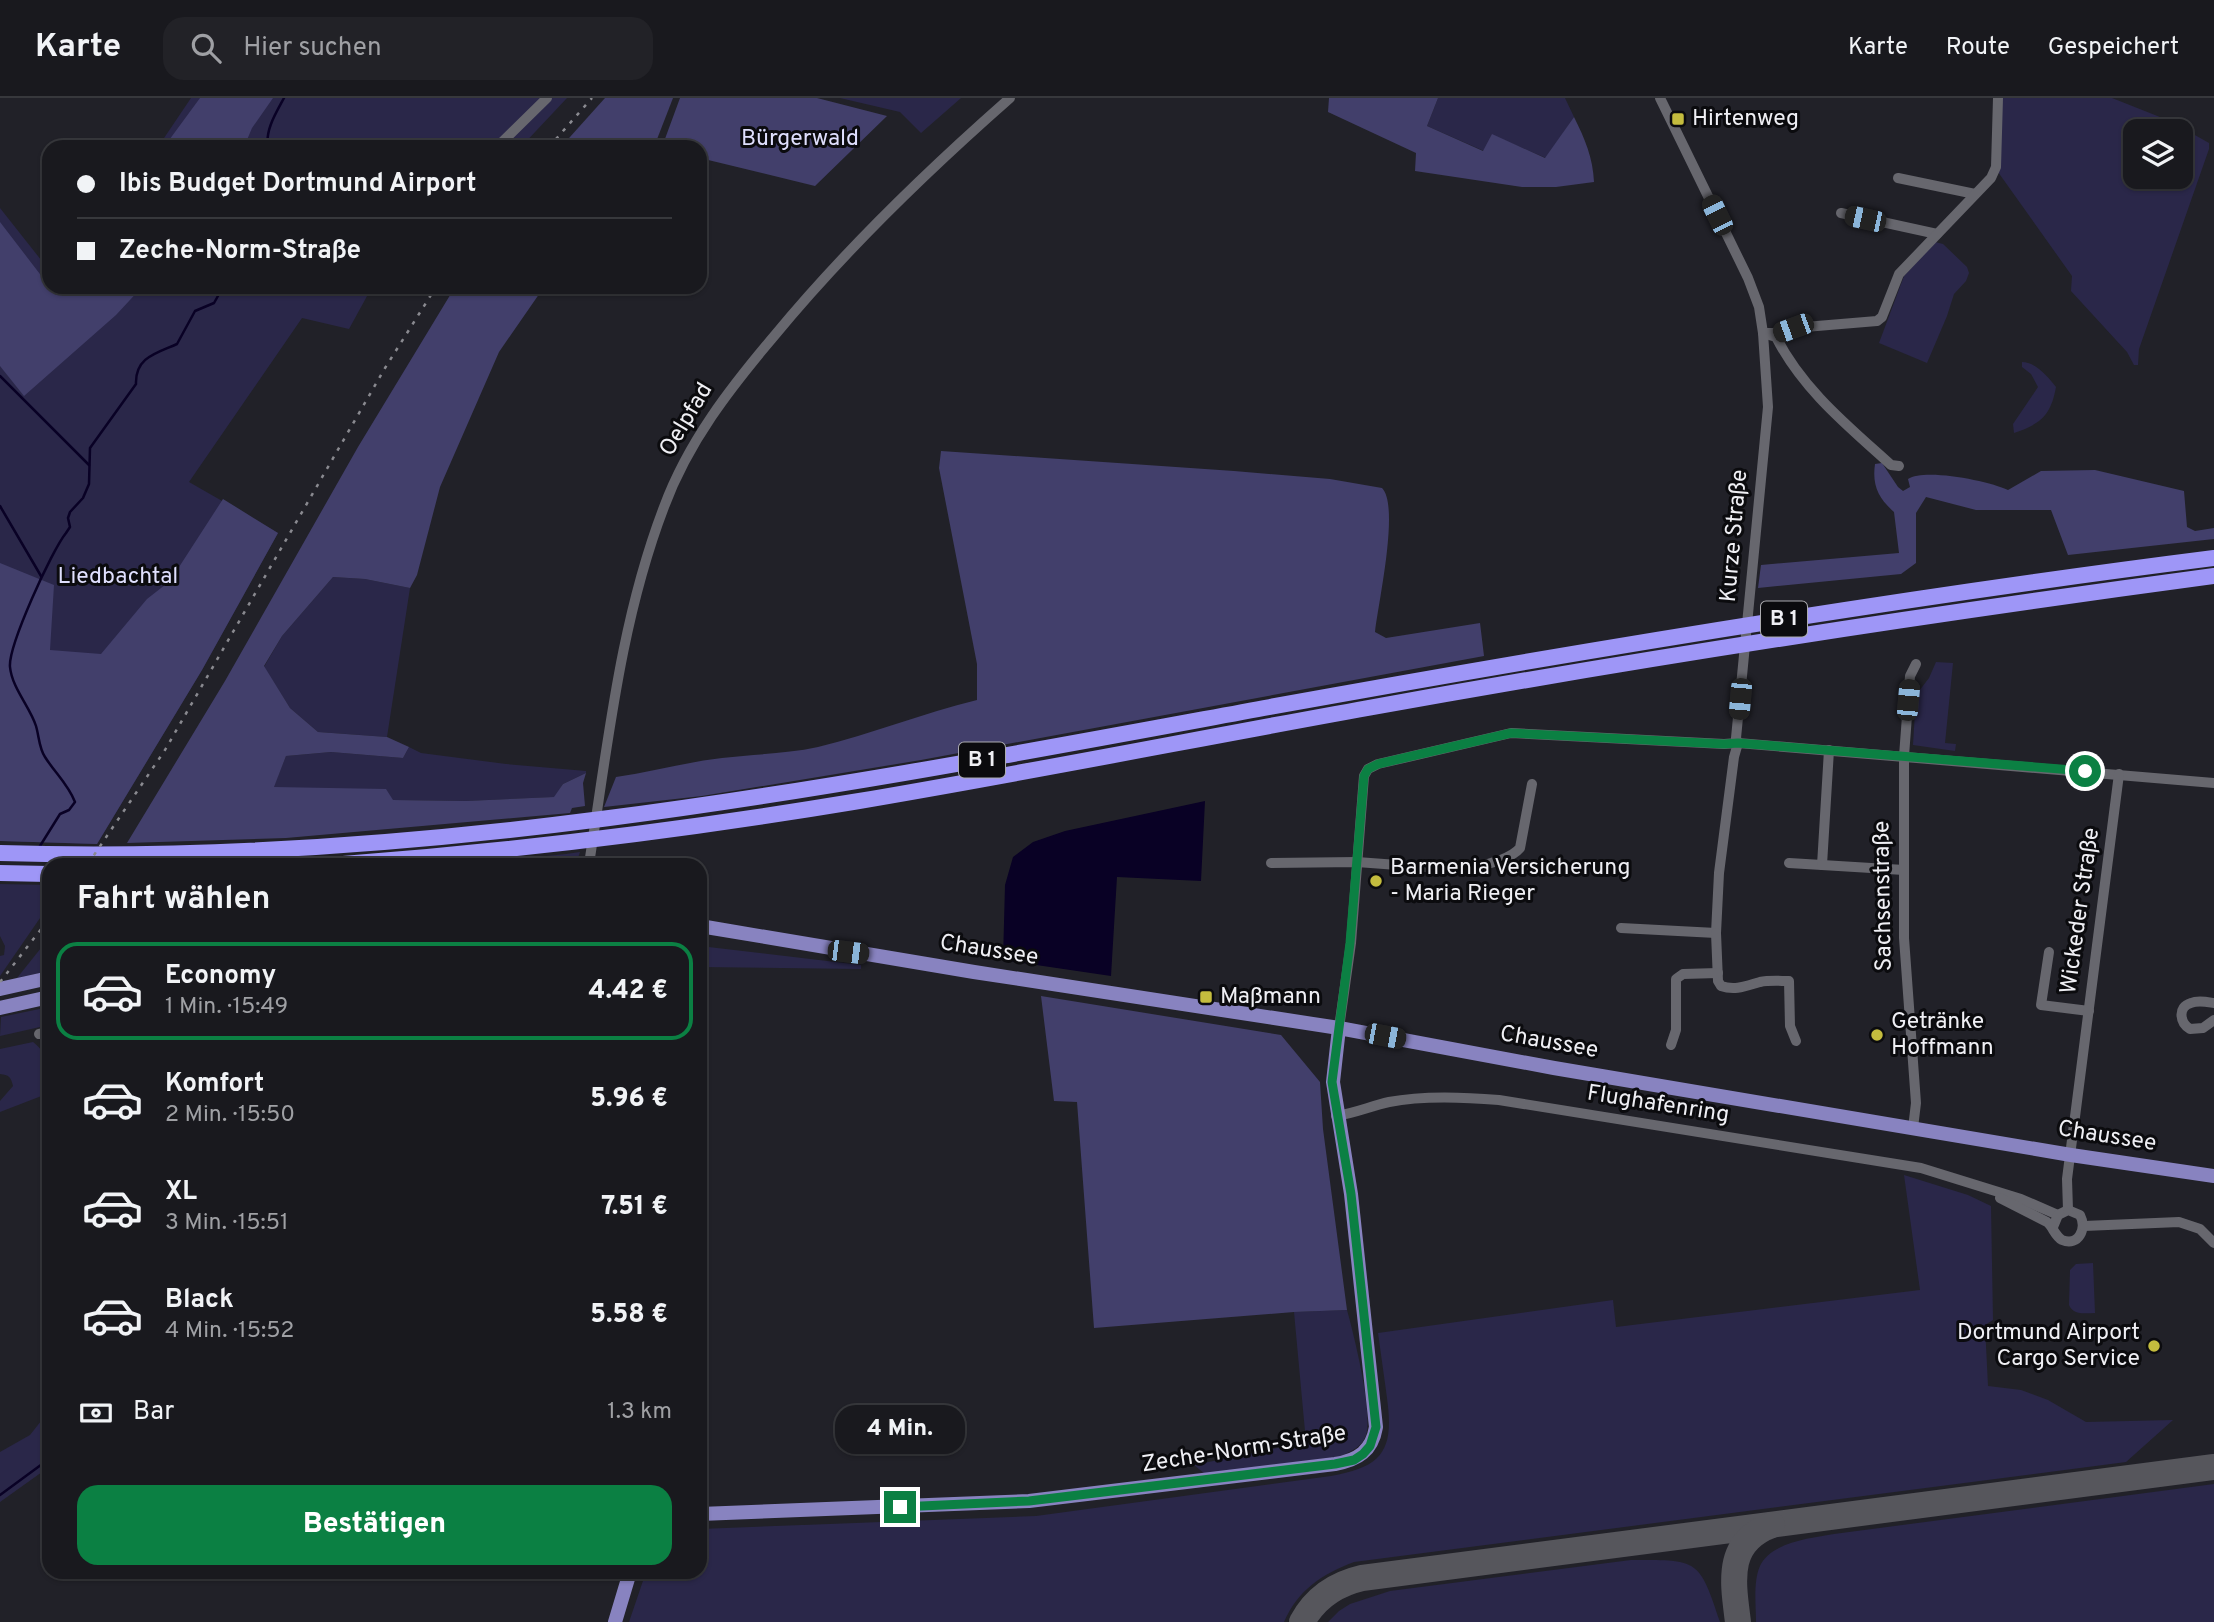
<!DOCTYPE html>
<html lang="de">
<head>
<meta charset="utf-8">
<style>
	body { margin:0; font-family:Overpass,sans-serif; background:#222227; color:#f1f3f6; height:100vh; display:flex; flex-direction:column; font-size:26px; white-space:nowrap }
	* { box-sizing:border-box; margin:0 }
	p { font-size:23px; color:#9fa0a4 }
	.icon { flex:none; width:38px; height:38px; fill:none; stroke:currentColor; stroke-width:2; stroke-linecap:round; stroke-linejoin:round }
	.map { position:relative; flex:1; overflow:hidden }
	.sheet { position:absolute; left:42px; top:760px; width:665px; height:721px; display:flex; flex-direction:column; background:#19191e; border-radius:21px; box-shadow:0 2px 5px #0004,0 0 0 2px #37383c }
	.sheet>* { flex:none }
	.hud { position:absolute; left:42px; top:42px; width:665px; height:154px; border-radius:21px; box-shadow:0 2px 5px #0004,0 0 0 2px #37383c; display:grid; align-content:center; height:154px; padding:0 35px; background:#19191e }
	.tools { position:absolute; left:2123px; top:21px; display:grid; gap:14px }
	.tools a { display:grid; place-items:center; width:70px; height:70px; border-radius:14px; background:#19191e; box-shadow:0 2px 5px #0004,0 0 0 2px #37383c; font-size:35px }
	.end { position:absolute; width:32px; height:32px; margin:-16px; border:9px solid #0b8043; background:#fff; box-shadow:0 0 0 4px #fff }
	.from { border-radius:50% }
	.bubble { position:absolute; height:49px; border-radius:21px; background:#19191e; box-shadow:0 2px 5px #0004,0 0 0 2px #37383c; font-size:23px; font-weight:800; line-height:49px; text-align:center }
	.car { position:absolute; width:21px; height:42px; margin:-21px -10px; border-radius:9px; box-shadow:0 0 5px 2px #0007; background:linear-gradient(#222 24%,#8ab4d8 0 40%,#222 0 76%,#8ab4d8 0 86%,#222 0) }
	.hud b { display:flex; align-items:center; gap:24px; height:66px; font-size:26px }
	.hud b+b { border-top:2px solid #37383c }
	.hud i { width:18px; height:18px; background:#f1f3f6 }
	ul { padding:0; list-style:none }
	li { display:flex; align-items:center; gap:21px; height:98px; margin:0 14px 10px; padding:0 21px; border:4px solid transparent; border-radius:21px }
	li div { flex:1 }
	li b { display:block; font-size:26px }
	li em { font-style:normal; font-weight:800 }
	li.on { border-color:#0b8043 }
	li>.icon { width:63px; height:63px; stroke-width:1.5 }
	h2 { padding:0 35px; font-size:32px; line-height:84px }
	.pay { display:flex; align-items:center; gap:18px; height:77px; padding:0 35px; font-size:26px }
	.pay p { margin-inline-start:auto }
	.primary-button { display:flex; gap:14px; margin-top:auto; padding:14px 35px }
	.primary-button a { flex:1; height:80px; border-radius:21px; background:#0b8043; color:#fff; font-size:28px; font-weight:800; line-height:80px; text-align:center }
	header { display:flex; align-items:center; gap:42px; box-sizing:border-box; height:98px; padding:0 35px; background:#19191e; border-bottom:2px solid #37383c }
	header strong { font-size:33px }
	nav { display:flex; gap:38px; margin-inline-start:auto; font-size:24px }
	.search { width:490px; height:63px; background:#222227; display:flex; align-items:center; gap:18px; box-sizing:border-box; padding:0 24px; border-radius:21px; color:#9fa0a4; font-size:26px }
	.map>svg:first-child { display:block }
	.green { fill:#2a2749; fill-rule:evenodd }
	.forest { fill:#423f6b }
	.water { fill:#090125 }
	.lines { fill:none; stroke-linecap:round; stroke-linejoin:round }
	.stream { stroke:#090125; stroke-width:2.5 }
	.taxiway { stroke:#56565c; stroke-width:26 }
	.minor { stroke:#67676e; stroke-width:10 }
	.major { stroke:#8883c0; stroke-width:14 }
	.highway { stroke:#9e96f7; stroke-width:16 }
	.rail { stroke:#8a8a90; stroke-width:2.5; stroke-dasharray:3.5 7; stroke-linecap:butt }
	.route { stroke:#0b8043; stroke-width:9 }
	.poi-dot { fill:#c4bc3e; stroke:#0b0b0e; stroke-width:2.5 }
	.labels { text-anchor:middle; dominant-baseline:central; stroke-width:6; stroke-linejoin:round; paint-order:stroke }
	.shield { fill:#0b0b0e; stroke:#ababaf; stroke-width:2 }
	.shield-label { font-size:21px; font-weight:bold; fill:#efeff4 }
	.poi-label { font-size:23px; fill:#efeff4; stroke:#0b0b0e; text-anchor:start }
	.park-label { font-size:23px; fill:#dfdffd; stroke:#0b0b0e }
	.street-label { font-size:23px; fill:#efeff4; stroke:#0b0b0e }
</style>
</head>
<body>
<header>
<strong>Karte</strong>
<div class="search"><svg class="icon" aria-label="search" viewBox="0 0 24 24"><circle cx="10" cy="10" r="6"/><path d="M15 15l6 6"/></svg>Hier suchen</div>
<nav><a>Karte</a><a>Route</a><a>Gespeichert</a></nav>
</header>
<div class="map">
<svg width="2214" height="1524" viewBox="0 0 2214 1524">
	<rect width="100%" height="100%" fill="#212128"/>
	<!-- green -->
	<g class="green">
		<path d="M 191,0 L 567,0 L 521,49 L 158,49 Z"/>
		<path d="M 840,0 L 961,0 L 921,35 L 900,14 Z"/>
		<path d="M 1438,0 L 1565,0 L 1574,19 L 1546,60 L 1492,37 L 1484,53 L 1427,28 Z"/>
		<path d="M 2001,0 L 2112,0 L 2170,23 L 2209,45 L 2209,51 L 2139,251 L 2138,267 L 2134,267 L 2127,254 L 2071,193 L 2072,178 L 1998,74 ZM 2135,33 L 2180,33 L 2180,79 L 2135,79 Z"/>
		<path d="M 0,110 L 49,172 L 49,189 L 372,189 L 349,231 L 302,220 L 189,384 L 278,435 L 202,572 L 97,746 L 0,743 Z"/>
		<path d="M 1935,144 L 1943,146 L 1967,169 L 1969,175 L 1966,183 L 1954,196 L 1947,218 L 1927,265 L 1879,245 L 1904,178 Z"/>
		<path d="M 2022,264 C 2036,264 2048,279 2056,289 C 2051,317 2041,326 2014,335 L 2013,326 L 2038,289 L 2031,276 L 2022,269 Z"/>
		<path d="M 333,479 L 365,481 L 410,490 L 387,639 L 318,634 L 290,610 L 264,569 L 282,538 Z"/>
		<path d="M 1936,564 L 1953,565 L 1945,645 L 1956,646 L 1955,653 L 1913,647 L 1916,597 L 1929,580 Z"/>
		<path d="M 409,649 L 421,655 L 506,666 L 586,673 L 586,675 L 563,686 L 555,699 L 466,703 L 393,702 L 273,690 L 286,658 L 331,654 L 403,660 Z"/>
		<path d="M 580,754 L 576,766 L 471,766 L 566,756 Z"/>
		<path d="M 0,786 L 49,787 L 49,807 L 0,878 L 0,858 L 4,857 L 5,848 L 0,838 Z"/>
		<path d="M 49,840 L 49,873 L 17,880 Z"/>
		<path d="M 700,848 L 861,867 L 861,871 L 700,869 Z"/>
		<path d="M 49,909 L 49,927 L 0,938 L 1,919 Z"/>
		<path d="M 33,944 C 50,957 49,972 49,992 L 44,997 L 0,1014 L 0,1003 L 13,988 C 11,979 9,977 0,976 L 0,951 Z"/>
		<path d="M 1904,1077 L 1968,1097 L 1991,1108 L 1993,1222 L 1985,1227 L 1988,1288 L 2021,1292 L 2048,1302 L 2086,1324 L 2173,1322 L 2126,1364 L 1354,1464 C 1322,1476 1298,1492 1284,1524 L 629,1524 L 646,1474 L 700,1474 L 700,1431 L 1036,1418 L 1331,1378 C 1384,1369 1394,1351 1387,1300 C 1384,1278 1381,1256 1378,1235 L 1613,1202 L 1616,1229 L 1920,1192 Z"/>
		<path d="M 2093,1165 L 2095,1215 C 2085,1215 2074,1218 2069,1207 L 2070,1172 L 2076,1166 Z"/>
		<path d="M 1347,1212 C 1354,1237 1373,1314 1366,1337 C 1362,1349 1351,1353 1341,1358 L 1205,1376 L 1194,1367 L 1306,1344 L 1294,1214 Z"/>
		<path d="M 49,1313 L 49,1369 L 0,1404 L 0,1354 L 30,1337 Z"/>
		<path d="M 2214,1386 L 2214,1524 L 1756,1524 C 1756,1507 1753,1484 1760,1468 C 1771,1444 1811,1440 1834,1436 Z"/>
		<path d="M 1631,1462 C 1698,1462 1699,1460 1720,1524 L 1328,1524 L 1339,1513 L 1350,1506 L 1390,1493 Z"/>
	</g>
	<!-- forest -->
	<g class="forest">
		<path d="M 200,0 L 273,0 L 252,30 L 244,49 L 164,49 Z"/>
		<path d="M 605,0 L 673,0 L 654,49 L 561,49 Z"/>
		<path d="M 680,0 L 817,0 L 887,18 L 815,88 L 700,60 L 700,49 L 662,49 Z"/>
		<path d="M 1329,0 L 1438,0 L 1427,28 L 1483,53 L 1492,36 L 1545,60 L 1574,19 C 1585,41 1593,60 1594,84 L 1556,89 L 1522,89 L 1415,73 L 1416,55 L 1328,14 Z"/>
		<path d="M 0,124 L 56,197 L 62,189 L 142,189 L 116,217 L 24,298 L 0,268 Z"/>
		<path d="M 455,189 L 544,189 L 499,254 L 440,389 L 417,477 L 410,490 L 365,481 L 333,479 L 282,538 L 264,568 L 290,610 L 318,634 L 387,639 L 409,649 L 403,660 L 331,654 L 286,658 L 274,689 L 386,691 L 393,702 L 466,703 L 554,699 L 563,686 L 586,675 L 583,685 L 585,708 L 572,710 L 570,715 L 286,740 L 127,745 L 225,583 L 358,349 Z"/>
		<path d="M 941,353 L 1234,373 L 1330,381 L 1382,390 C 1400,408 1378,506 1375,534 L 1386,540 L 1480,525 L 1484,558 L 921,662 L 702,698 L 604,709 L 616,679 C 652,674 687,664 722,660 C 754,656 786,656 818,649 C 872,636 923,615 977,602 L 977,566 L 939,370 Z"/>
		<path d="M 1882,365 L 1898,389 L 1903,393 L 1910,389 L 1908,381 C 1925,370 1989,383 2008,392 L 2041,373 L 2095,372 L 2184,393 L 2187,429 L 2195,433 L 2214,430 L 2214,441 L 2068,457 L 2051,412 L 1976,412 L 1926,399 L 1916,415 L 1916,465 L 1901,476 L 1758,490 L 1761,467 L 1899,455 L 1894,414 C 1878,400 1872,387 1875,366 Z"/>
		<path d="M 223,401 L 278,435 L 202,572 L 97,746 L 0,743 L 0,465 L 54,487 L 50,552 L 101,556 L 147,501 L 170,483 Z"/>
		<path d="M 1041,898 L 1281,937 L 1320,984 L 1323,1031 L 1347,1212 L 1294,1214 L 1094,1230 L 1077,1004 L 1054,1003 Z"/>
	</g>
	<!-- water -->
	<path class="water" d="M 1205,703 L 1201,783 L 1117,779 L 1111,878 L 1003,862 L 1005,787 L 1013,759 L 1033,744 L 1065,733 Z"/>
	<g class="lines">
		<!-- stream -->
		<g class="stream">
			<path d="M 268,49 C 265,32 276,15 284,0"/>
			<path d="M 0,278 L 89,367"/>
			<path d="M 0,408 L 41,478"/>
			<path d="M 40,748 L 60,716 L 69,712 L 75,704 C 68,686 55,675 45,659 C 39,650 39,638 36,628 C 30,609 12,590 10,569 C 8,548 52,452 66,435 L 70,429 L 68,420 L 70,414 L 83,400 L 89,386 L 90,350 L 136,286 C 135,259 157,255 177,246 L 195,213 L 214,205 L 223,189"/>
			<path d="M 0,1397 L 49,1361"/>
		</g>
		<!-- taxiway -->
		<g class="taxiway">
			<path d="M 1302,1524 C 1315,1500 1336,1486 1362,1480 L 2214,1369"/>
			<path d="M 1738,1524 C 1733,1484 1725,1444 1772,1427"/>
		</g>
		<!-- minor -->
		<g class="minor">
			<path d="M 497,49 L 547,0"/>
			<path d="M 1898,80 L 1975,96"/>
			<path d="M 1841,115 L 1937,136"/>
			<path d="M 1763,235 L 1779,235 L 1793,230 L 1877,223 L 1882,219 L 1899,176 L 1991,80 L 1996,69 L 1998,0"/>
			<path d="M 1766,236 L 1776,239 C 1803,292 1848,328 1891,367 L 1899,368"/>
			<path d="M 1271,765 L 1357,764 L 1465,772 C 1481,767 1509,763 1520,750 L 1532,686"/>
			<path d="M 1789,765 L 1822,767 L 1829,652"/>
			<path d="M 589,766 C 608,646 620,524 664,409 C 688,344 730,290 775,237 C 846,151 927,73 1010,0"/>
			<path d="M 1822,767 L 1904,772"/>
			<path d="M 1621,830 L 1716,835 L 1719,775 L 1734,659 L 1738,645 L 1736,640 L 1768,309 L 1763,235 L 1759,209 L 1748,180 L 1660,0"/>
			<path d="M 1716,835 L 1718,883 L 1721,888 C 1735,893 1746,888 1760,884 C 1769,882 1780,883 1789,883 L 1790,928 L 1796,943"/>
			<path d="M 2049,854 L 2041,907 L 2089,913"/>
			<path d="M 2214,905 C 2207,904 2198,902 2191,905 C 2177,909 2180,925 2190,931 L 2203,930 L 2214,922"/>
			<path d="M 1339,930 L 1351,845 L 1364,678 L 1368,671 L 1378,666 L 1511,635 L 1724,646 L 1738,645 L 2214,685"/>
			<path d="M 39,936 L 49,934"/>
			<path d="M 1671,947 L 1676,932 L 1676,881 L 1683,876 L 1718,875"/>
			<path d="M 1336,1018 C 1355,1015 1371,1008 1389,1004 C 1424,997 1464,999 1499,1002 L 1921,1070 L 2021,1101 L 2058,1117"/>
			<path d="M 1913,1030 L 1916,1005 L 1904,840 L 1904,658 L 1910,578 L 1916,566"/>
			<path d="M 2000,1100 L 2047,1124 C 2053,1129 2055,1138 2062,1142 C 2079,1149 2087,1130 2080,1117 L 2068,1112 L 2058,1117 L 2053,1129"/>
			<path d="M 2068,1112 L 2067,1081 L 2119,676"/>
			<path d="M 2084,1128 L 2179,1124 L 2200,1131 L 2214,1145"/>
		</g>
		<!-- major -->
		<g class="major">
			<path d="M 700,828 L 974,874 L 1339,930 L 1554,970 L 2071,1057 L 2214,1078"/>
			<path d="M 0,891 L 49,880"/>
			<path d="M 0,910 L 49,899"/>
			<path d="M 700,1416 L 1029,1403 L 1335,1366 C 1358,1362 1372,1353 1376,1329 L 1351,1096 L 1333,984 L 1339,930"/>
			<path d="M 615,1524 L 630,1474"/>
		</g>
		<!-- highway -->
		<g class="highway">
			<path d="M 0,755 C 429,769 851,686 1270,609 C 1584,552 1898,500 2214,460"/>
			<path d="M 343,766 C 514,753 684,732 853,704 C 1025,675 1196,641 1368,610 C 1649,559 1931,516 2214,478"/>
			<path d="M 0,775 L 49,776"/>
		</g>
		<!-- rail -->
		<g class="rail">
			<path d="M 549,49 L 592,0"/>
			<path d="M 88,766 L 165,652 L 385,270 L 436,189"/>
			<path d="M 0,884 L 49,821"/>
		</g>
	</g>
	<g class="lines">
		<!-- route -->
		<path class="route" d="M 900,1409 L 1029,1403 L 1335,1366 L 1354,1362 L 1363,1356 L 1370,1348 L 1376,1329 L 1351,1096 L 1332,984 L 1350,845 L 1364,678 L 1368,671 L 1378,666 L 1511,635 L 1724,646 L 1738,645 L 2085,673"/>
	</g>
	<!-- markers -->
	<g class="poi-dot">
		<rect x="1671" y="14" width="14" height="14" rx="3.5"/>
		<circle cx="1376" cy="783" r="7"/>
		<rect x="1199" y="892" width="14" height="14" rx="3.5"/>
		<circle cx="1877" cy="937" r="7"/>
		<circle cx="2154" cy="1248" r="7"/>
	</g>
	<g class="labels">
		<!-- shield labels -->
		<g class="shield">
			<rect x="1761" y="503.5" width="46" height="35" rx="5"/>
			<rect x="959" y="644.5" width="46" height="35" rx="5"/>
		</g>
		<g class="shield-label">
			<text x="1784" y="521">B 1</text>
			<text x="982" y="662">B 1</text>
		</g>
		<!-- poi labels -->
		<g class="poi-label">
			<text x="1692" y="21">Hirtenweg</text>
			<text x="1390" y="770">Barmenia Versicherung<tspan x="1390" dy="26">- Maria Rieger</tspan></text>
			<text x="1220" y="899">Maßmann</text>
			<text x="1891" y="924">Getränke<tspan x="1891" dy="26">Hoffmann</tspan></text>
			<text x="2140" y="1235" text-anchor="end">Dortmund Airport<tspan x="2140" dy="26">Cargo Service</tspan></text>
		</g>
		<!-- park labels -->
		<g class="park-label">
			<text x="800" y="41">Bürgerwald</text>
			<text x="118" y="479">Liedbachtal</text>
		</g>
		<!-- street labels -->
		<g class="street-label">
			<text transform="translate(687 322) rotate(-59)">Oelpfad</text>
			<text transform="translate(1735 438) rotate(-85)">Kurze Straße</text>
			<text transform="translate(1884 798) rotate(-91)">Sachsenstraße</text>
			<text transform="translate(2081 813) rotate(-82)">Wickeder Straße</text>
			<text transform="translate(989 853) rotate(9)">Chaussee</text>
			<text transform="translate(1549 945) rotate(10)">Chaussee</text>
			<text transform="translate(1658 1007) rotate(9)">Flughafenring</text>
			<text transform="translate(2107 1039) rotate(9)">Chaussee</text>
			<text transform="translate(1244 1352) rotate(-9)">Zeche-Norm-Straße</text>
		</g>
	</g>
</svg>
<div class="tools">
<a><svg class="icon" aria-label="layers" viewBox="0 0 24 24"><path d="M12 4l9 5-9 5-9-5zM3 14l9 5 9-5"/></svg></a>
</div>
<i class="end from" style="left:2085px;top:673px"></i>
<i class="end" style="left:900px;top:1409px"></i>
<div class="bubble" style="left:835px;top:1307px;width:130px">4 Min.</div>
<i class="car" style="left:1717px;top:117px;rotate:334deg"></i>
<i class="car" style="left:1865px;top:121px;rotate:282deg"></i>
<i class="car" style="left:1793px;top:230px;rotate:250deg"></i>
<i class="car" style="left:1740px;top:601px;rotate:185deg"></i>
<i class="car" style="left:1908px;top:602px;rotate:5deg"></i>
<i class="car" style="left:848px;top:854px;rotate:97deg"></i>
<i class="car" style="left:1385px;top:938px;rotate:101deg"></i>
<div class="hud">
<b><i class="from"></i>Ibis Budget Dortmund Airport</b>
<b><i></i>Zeche-Norm-Straße</b>
</div>
<section class="sheet">
<h2>Fahrt wählen</h2>
<ul>
<li class="on"><svg class="icon" aria-label="car" viewBox="0 0 24 24"><path d="M5 17H2v-5l4-1 3-4h7l3 4 3 1v5h-3M9 17h6M6 11h13"/><circle cx="7" cy="17" r="2"/><circle cx="17" cy="17" r="2"/></svg><div><b>Economy</b><p>1 Min. · 15:49</p></div><em>4.42 €</em></li>
<li><svg class="icon" aria-label="car" viewBox="0 0 24 24"><path d="M5 17H2v-5l4-1 3-4h7l3 4 3 1v5h-3M9 17h6M6 11h13"/><circle cx="7" cy="17" r="2"/><circle cx="17" cy="17" r="2"/></svg><div><b>Komfort</b><p>2 Min. · 15:50</p></div><em>5.96 €</em></li>
<li><svg class="icon" aria-label="car" viewBox="0 0 24 24"><path d="M5 17H2v-5l4-1 3-4h7l3 4 3 1v5h-3M9 17h6M6 11h13"/><circle cx="7" cy="17" r="2"/><circle cx="17" cy="17" r="2"/></svg><div><b>XL</b><p>3 Min. · 15:51</p></div><em>7.51 €</em></li>
<li><svg class="icon" aria-label="car" viewBox="0 0 24 24"><path d="M5 17H2v-5l4-1 3-4h7l3 4 3 1v5h-3M9 17h6M6 11h13"/><circle cx="7" cy="17" r="2"/><circle cx="17" cy="17" r="2"/></svg><div><b>Black</b><p>4 Min. · 15:52</p></div><em>5.58 €</em></li>
</ul>
<div class="pay"><svg class="icon" aria-label="cash" viewBox="0 0 24 24"><path d="M3 7h18v10H3z"/><circle cx="12" cy="12" r="2"/></svg>Bar<p>1.3 km</p></div>
<div class="primary-button"><a>Bestätigen</a></div>
</section>
</div>
</body>
</html>
